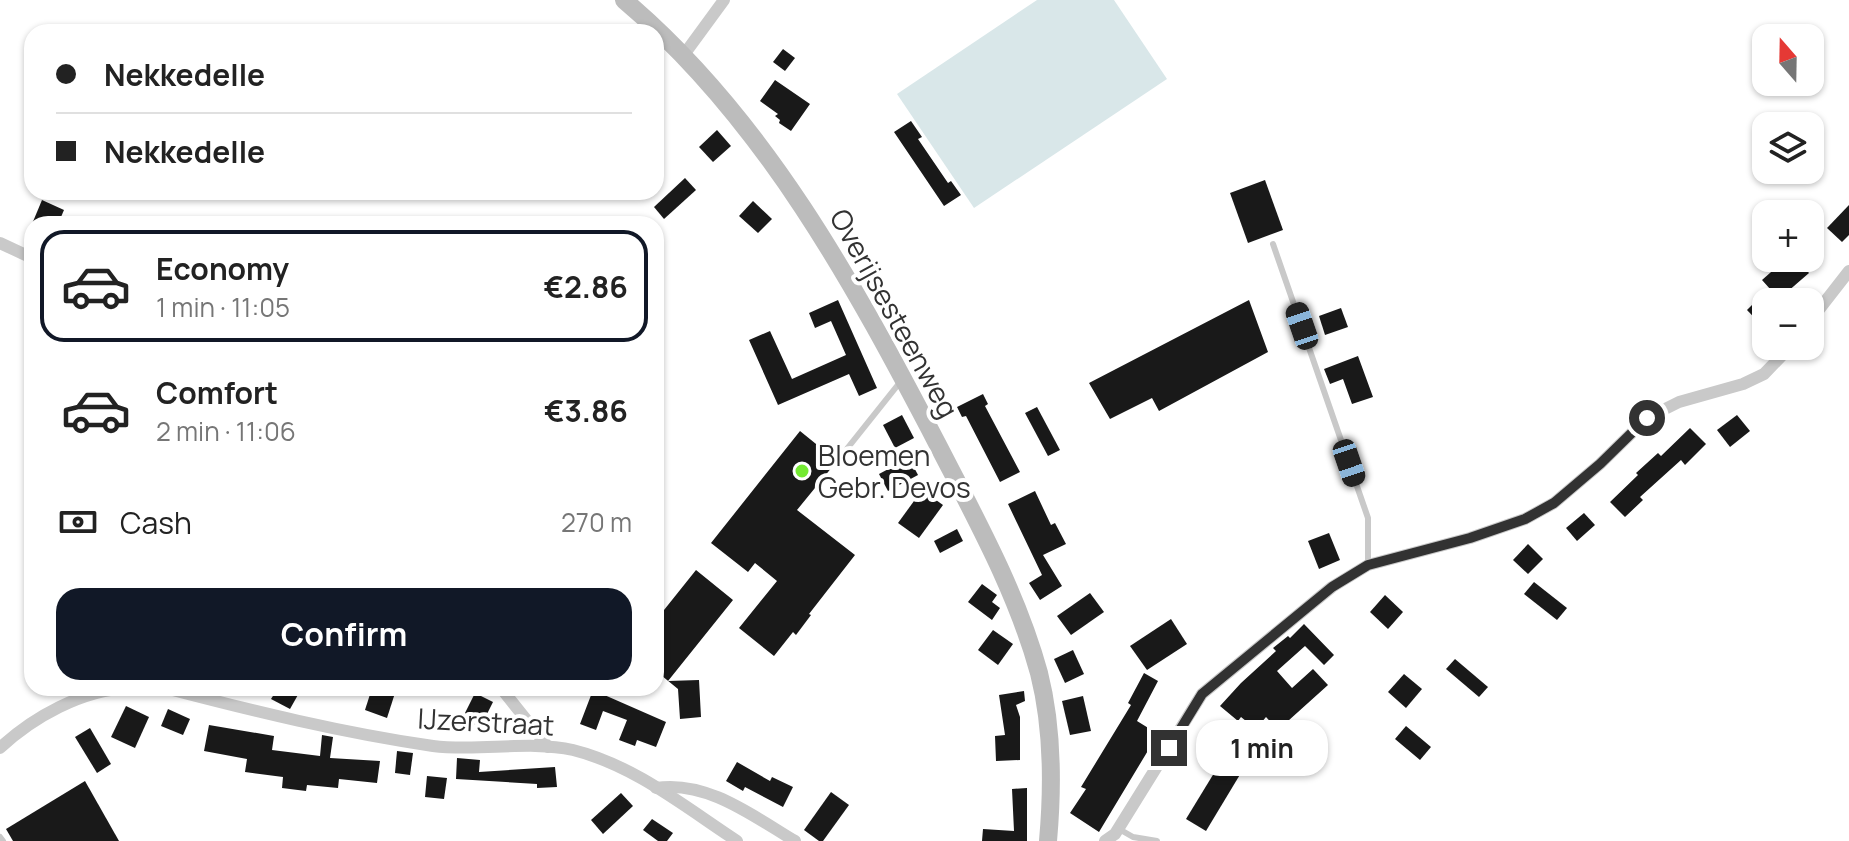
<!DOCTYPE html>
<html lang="en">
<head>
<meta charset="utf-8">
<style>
	body { margin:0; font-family:Manrope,sans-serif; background:#f2f2f2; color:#222; height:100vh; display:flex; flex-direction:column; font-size:30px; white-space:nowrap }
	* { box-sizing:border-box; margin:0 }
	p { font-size:26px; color:#767676 }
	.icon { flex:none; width:44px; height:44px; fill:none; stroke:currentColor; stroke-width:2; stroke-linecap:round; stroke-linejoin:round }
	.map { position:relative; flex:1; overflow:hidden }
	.sheet { position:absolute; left:24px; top:216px; width:640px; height:480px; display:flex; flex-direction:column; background:#fff; border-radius:24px; box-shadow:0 2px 6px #0004 }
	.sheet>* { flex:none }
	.hud { position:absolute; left:24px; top:24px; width:640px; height:176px; border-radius:24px; box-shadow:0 2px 6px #0004; display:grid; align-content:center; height:176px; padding:0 32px; background:#fff }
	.needle { width:52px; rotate:340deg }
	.fabs { position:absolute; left:1752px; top:24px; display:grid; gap:16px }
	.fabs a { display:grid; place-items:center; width:72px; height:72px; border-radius:16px; background:#fff; box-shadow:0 2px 6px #0004; font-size:40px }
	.end { position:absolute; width:36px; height:36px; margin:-18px; border:10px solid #323232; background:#fff; box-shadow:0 0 0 4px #fff }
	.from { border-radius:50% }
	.bubble { position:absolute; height:56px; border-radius:24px; background:#fff; box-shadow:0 2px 6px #0004; font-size:26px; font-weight:700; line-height:56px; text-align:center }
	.car { position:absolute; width:24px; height:48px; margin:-24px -12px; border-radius:10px; box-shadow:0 0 6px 2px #0007; background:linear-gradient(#222 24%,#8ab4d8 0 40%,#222 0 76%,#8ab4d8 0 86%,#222 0) }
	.hud b { display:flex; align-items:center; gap:28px; height:76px; font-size:30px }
	.hud b+b { border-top:2px solid #e0e0e0 }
	.hud i { width:20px; height:20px; background:#222 }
	ul { padding:14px 0 0; list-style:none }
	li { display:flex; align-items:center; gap:24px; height:112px; margin:0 16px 12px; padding:0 16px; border:4px solid transparent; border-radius:24px }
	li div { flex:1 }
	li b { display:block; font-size:30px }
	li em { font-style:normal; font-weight:700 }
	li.selected { border-color:#111827 }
	li>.icon { width:72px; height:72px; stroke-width:1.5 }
	.pay { display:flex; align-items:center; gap:20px; height:88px; padding:0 32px; font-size:30px }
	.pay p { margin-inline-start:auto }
	.primary-button { display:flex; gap:16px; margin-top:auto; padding:16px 32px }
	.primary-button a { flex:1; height:92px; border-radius:24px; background:#111827; color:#fff; font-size:32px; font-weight:700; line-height:92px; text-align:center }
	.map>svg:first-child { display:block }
	.green { fill:#d9e7e9 }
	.building { fill:#191919 }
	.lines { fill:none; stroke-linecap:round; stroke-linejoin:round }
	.lane { stroke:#c9c9c9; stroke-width:6 }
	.street { stroke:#c9c9c9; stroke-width:12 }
	.secondary { stroke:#bcbcbc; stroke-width:18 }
	.route { stroke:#323232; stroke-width:10 }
	.poi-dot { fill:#74ea32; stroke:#fff; stroke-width:3 }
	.labels { text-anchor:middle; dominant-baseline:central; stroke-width:8; stroke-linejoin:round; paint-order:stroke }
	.street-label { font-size:28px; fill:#323232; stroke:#fff }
	.poi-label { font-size:28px; fill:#323232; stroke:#fff; text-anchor:start }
</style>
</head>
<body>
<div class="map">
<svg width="1849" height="841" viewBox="0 0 1849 841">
	<rect width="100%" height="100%" fill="#fff"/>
	<!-- green -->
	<path class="green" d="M 1037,0 L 1114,0 L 1167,79 L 974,208 L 897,94 Z"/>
	<!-- building -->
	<g class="building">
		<path d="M 783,49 L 795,58 L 785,71 L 773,62 Z"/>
		<path d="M 775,80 L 810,104 L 791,131 L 779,123 L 780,120 L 775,116 L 778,114 L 760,101 Z"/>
		<path d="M 911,121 L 922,137 L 918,139 L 948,183 L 951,181 L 961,195 L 944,206 L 894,132 Z"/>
		<path d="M 717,130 L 731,146 L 713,162 L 699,147 Z"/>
		<path d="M 685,178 L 696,190 L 664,219 L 654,207 Z"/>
		<path d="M 1265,180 L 1283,230 L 1248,243 L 1230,193 Z"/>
		<path d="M 42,200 L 64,210 L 58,224 L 32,224 Z"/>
		<path d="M 753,201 L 772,219 L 758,233 L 739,216 Z"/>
		<path d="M 1849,205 L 1849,235 L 1842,242 L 1827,228 Z"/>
		<path d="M 1772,258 L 1796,258 L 1809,273 L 1779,299 L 1762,280 L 1779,265 Z"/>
		<path d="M 1766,291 L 1766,330 L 1747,310 Z"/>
		<path d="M 838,300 L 877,388 L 859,396 L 849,374 L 778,405 L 749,340 L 770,331 L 792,379 L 846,355 L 831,321 L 815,328 L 809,313 Z"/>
		<path d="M 1249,300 L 1268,352 L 1159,411 L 1152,398 L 1110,419 L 1089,383 Z"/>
		<path d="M 1341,308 L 1348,327 L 1325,335 L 1319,316 Z"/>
		<path d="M 1358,356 L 1373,397 L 1352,404 L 1343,379 L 1330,384 L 1324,369 Z"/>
		<path d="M 983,394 L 988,404 L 985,406 L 1020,472 L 1000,482 L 966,416 L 962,417 L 957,407 Z"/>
		<path d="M 1037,407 L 1060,450 L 1048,456 L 1025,413 Z"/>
		<path d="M 902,415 L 914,438 L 895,448 L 883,425 Z"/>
		<path d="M 1737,415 L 1750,431 L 1730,447 L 1717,430 Z"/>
		<path d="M 1690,428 L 1706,444 L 1685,465 L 1681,460 L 1640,497 L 1643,500 L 1625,517 L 1610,502 L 1638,475 L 1636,473 L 1658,453 L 1661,456 Z"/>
		<path d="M 800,431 L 837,461 L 797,510 L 855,555 L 809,614 L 811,615 L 796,635 L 793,632 L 774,656 L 739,628 L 777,581 L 755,563 L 748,572 L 711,543 Z"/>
		<path d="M 909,458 L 918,475 L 888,491 L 879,474 Z"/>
		<path d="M 922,490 L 943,505 L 919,538 L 898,523 Z"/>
		<path d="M 1035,491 L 1051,525 L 1055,523 L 1066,544 L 1043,555 L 1062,586 L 1040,600 L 1029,583 L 1042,575 L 1008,504 Z"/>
		<path d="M 1584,513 L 1595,525 L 1577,541 L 1566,528 Z"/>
		<path d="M 957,529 L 963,541 L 940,553 L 934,541 Z"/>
		<path d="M 1329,533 L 1340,560 L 1319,569 L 1308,541 Z"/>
		<path d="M 1528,544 L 1543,559 L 1528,574 L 1513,560 Z"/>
		<path d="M 696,570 L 733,600 L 668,681 L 699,680 L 701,717 L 680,719 L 678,689 L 656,671 L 656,620 Z"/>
		<path d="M 1534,582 L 1567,608 L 1557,620 L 1524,594 Z"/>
		<path d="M 982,584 L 997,595 L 992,602 L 1000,608 L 992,620 L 968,602 Z"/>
		<path d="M 1090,593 L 1104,612 L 1071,635 L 1057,616 Z"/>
		<path d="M 1385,595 L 1403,612 L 1388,629 L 1370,612 Z"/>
		<path d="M 1171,619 L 1187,644 L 1147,670 L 1130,646 Z"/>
		<path d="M 1304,624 L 1334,655 L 1324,665 L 1305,646 L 1277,671 L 1292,688 L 1313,669 L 1328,685 L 1278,730 L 1266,717 L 1256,729 L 1241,717 L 1238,721 L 1220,706 L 1241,683 L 1276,651 L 1273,648 L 1288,636 L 1290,638 Z"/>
		<path d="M 993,630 L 1013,644 L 998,665 L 978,650 Z"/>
		<path d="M 1073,650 L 1084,674 L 1065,683 L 1054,659 Z"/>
		<path d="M 1455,659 L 1488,687 L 1479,697 L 1446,669 Z"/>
		<path d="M 1144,673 L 1158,681 L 1137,721 L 1158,734 L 1099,832 L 1070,813 L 1086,789 L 1081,787 L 1131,705 L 1128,703 Z"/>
		<path d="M 1404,674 L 1422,689 L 1406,708 L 1388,692 Z"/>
		<path d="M 278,688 L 290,688 L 299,693 L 290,709 L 271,699 Z"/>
		<path d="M 372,688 L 395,693 L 387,718 L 365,710 Z"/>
		<path d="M 593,690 L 666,722 L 656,747 L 637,740 L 635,746 L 619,740 L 627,720 L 603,711 L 596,730 L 580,724 Z"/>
		<path d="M 1024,691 L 1025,701 L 1016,705 L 1020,717 L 1020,760 L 996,761 L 995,736 L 1005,735 L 999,695 Z"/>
		<path d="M 475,693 L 493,702 L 480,728 L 462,719 Z"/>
		<path d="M 1083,696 L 1091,731 L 1070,735 L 1062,701 Z"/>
		<path d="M 126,706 L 149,717 L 135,748 L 111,737 Z"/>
		<path d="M 168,709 L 190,719 L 183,735 L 161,726 Z"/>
		<path d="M 209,725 L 274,736 L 272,750 L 320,756 L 322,735 L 333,737 L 330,758 L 380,761 L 377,783 L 339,779 L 338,788 L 307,785 L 306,791 L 282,788 L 283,777 L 245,772 L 247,759 L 204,751 Z"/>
		<path d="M 1406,726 L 1431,747 L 1420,760 L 1395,739 Z"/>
		<path d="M 90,728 L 111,764 L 97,773 L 75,737 Z"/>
		<path d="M 1233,742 L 1253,753 L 1206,831 L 1186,819 Z"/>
		<path d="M 397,751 L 413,753 L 410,775 L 395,773 Z"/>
		<path d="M 457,758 L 480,760 L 479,772 L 555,767 L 557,787 L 537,788 L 537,784 L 456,779 Z"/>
		<path d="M 737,762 L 770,781 L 772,777 L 793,787 L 783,807 L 745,787 L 743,791 L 726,781 Z"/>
		<path d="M 427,776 L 447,778 L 444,799 L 425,797 Z"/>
		<path d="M 85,781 L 119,841 L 13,841 L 6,829 Z"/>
		<path d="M 1027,788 L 1027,841 L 982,841 L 983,829 L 1014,831 L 1012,789 Z"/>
		<path d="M 831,792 L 849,805 L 823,841 L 819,841 L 804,830 Z"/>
		<path d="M 621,793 L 633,806 L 603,834 L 591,820 Z"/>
		<path d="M 652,819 L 673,833 L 667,841 L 658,841 L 643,830 Z"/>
	</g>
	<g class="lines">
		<!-- lane -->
		<g class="lane">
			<path d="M 1273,244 L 1368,518 L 1368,565"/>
			<path d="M 842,455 L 901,381"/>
			<path d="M 1119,829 L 1133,837 L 1157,841"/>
			<path d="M 0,837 L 3,841"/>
		</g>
		<!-- street -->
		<g class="street">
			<path d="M 683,56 L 724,0"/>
			<path d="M 0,243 L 32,258"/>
			<path d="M 1810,321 L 1849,271"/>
			<path d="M 165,688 C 253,711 343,733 433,746 C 478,752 529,740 573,750 C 634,765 685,807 737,841"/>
			<path d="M 501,688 L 548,747"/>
			<path d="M 0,748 C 33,717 82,690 128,688"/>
			<path d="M 656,788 C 707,780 753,816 795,841"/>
			<path d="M 1105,841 L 1115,834 L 1202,694 L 1332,587 L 1368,565 L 1470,538 L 1525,519 L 1554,503 L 1600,464 L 1647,418 L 1679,402 L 1743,384 L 1764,374 L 1791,346"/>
		</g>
		<!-- secondary -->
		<path class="secondary" d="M 624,0 C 765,119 855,286 939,447 C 977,521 1017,593 1039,673 C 1053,728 1053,785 1048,841"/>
	</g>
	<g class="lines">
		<!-- route -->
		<path class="route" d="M 1169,748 L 1202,694 L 1332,587 L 1368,565 L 1470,538 L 1525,519 L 1554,503 L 1600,464 L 1647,418"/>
	</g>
	<!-- markers -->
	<circle class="poi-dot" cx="802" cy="471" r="8"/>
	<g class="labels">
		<!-- street labels -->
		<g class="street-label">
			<text transform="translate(895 313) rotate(61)">Overijsesteenweg</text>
			<text transform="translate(486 721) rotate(3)">IJzerstraat</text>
		</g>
		<!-- poi labels -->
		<g class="poi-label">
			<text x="818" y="455">Bloemen<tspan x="818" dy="32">Gebr. Devos</tspan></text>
		</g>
	</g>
</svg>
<div class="fabs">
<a><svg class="needle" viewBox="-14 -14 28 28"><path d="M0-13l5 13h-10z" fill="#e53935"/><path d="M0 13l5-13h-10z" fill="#767676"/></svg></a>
<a><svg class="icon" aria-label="layers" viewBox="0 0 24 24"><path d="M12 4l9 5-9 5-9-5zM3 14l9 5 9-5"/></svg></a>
<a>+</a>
<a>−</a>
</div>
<i class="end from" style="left:1647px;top:418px"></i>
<i class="end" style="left:1169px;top:748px"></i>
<div class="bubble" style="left:1196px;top:720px;width:132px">1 min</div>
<i class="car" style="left:1302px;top:326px;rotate:341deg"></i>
<i class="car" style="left:1349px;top:463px;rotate:161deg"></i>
<div class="hud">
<b><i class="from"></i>Nekkedelle</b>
<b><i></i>Nekkedelle</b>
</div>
<section class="sheet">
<ul>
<li class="selected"><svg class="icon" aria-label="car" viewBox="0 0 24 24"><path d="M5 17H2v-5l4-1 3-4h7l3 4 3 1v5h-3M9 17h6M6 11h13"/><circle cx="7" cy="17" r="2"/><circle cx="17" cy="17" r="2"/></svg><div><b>Economy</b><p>1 min · 11:05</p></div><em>€2.86</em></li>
<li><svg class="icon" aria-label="car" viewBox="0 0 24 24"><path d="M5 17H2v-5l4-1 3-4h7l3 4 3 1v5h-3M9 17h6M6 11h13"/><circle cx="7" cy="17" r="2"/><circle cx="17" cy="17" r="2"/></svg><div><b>Comfort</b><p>2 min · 11:06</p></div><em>€3.86</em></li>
</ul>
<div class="pay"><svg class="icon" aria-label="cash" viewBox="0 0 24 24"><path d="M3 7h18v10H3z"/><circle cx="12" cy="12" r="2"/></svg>Cash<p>270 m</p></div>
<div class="primary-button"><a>Confirm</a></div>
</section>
</div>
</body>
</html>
